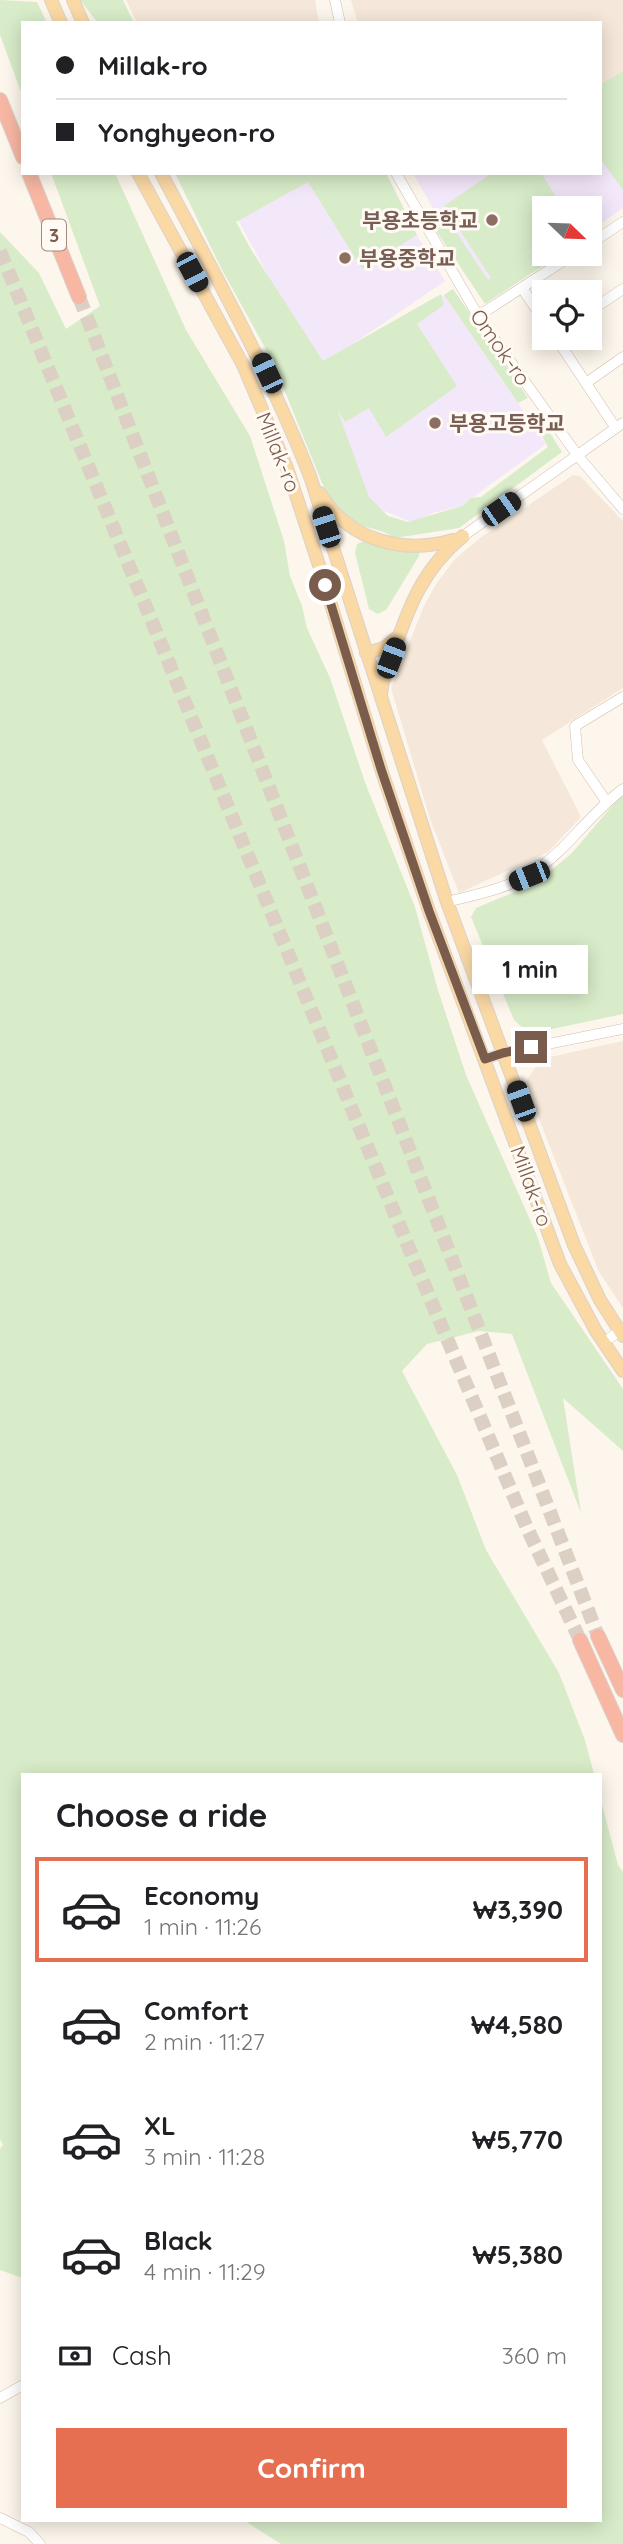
<!DOCTYPE html>
<html lang="en">
<head>
<meta charset="utf-8">
<style>
	body { margin:0; font-family:Quicksand,"Noto Sans KR",sans-serif; background:#f6f6f6; color:#202124; height:100vh; display:flex; flex-direction:column; font-size:26px; white-space:nowrap }
	* { box-sizing:border-box; margin:0 }
	p { font-size:23px; color:#757577 }
	.icon { flex:none; width:38px; height:38px; fill:none; stroke:currentColor; stroke-width:2; stroke-linecap:round; stroke-linejoin:round }
	.map { position:relative; flex:1; overflow:hidden }
	.sheet { position:absolute; left:21px; top:1773px; width:581px; height:749px; display:flex; flex-direction:column; background:#fff; border-radius:0px; box-shadow:0 4px 18px #0003 }
	.sheet>* { flex:none }
	.banner { position:absolute; left:21px; top:21px; width:581px; height:154px; border-radius:0px; box-shadow:0 4px 18px #0003; display:grid; align-content:center; height:154px; padding:0 35px; background:#fff }
	.needle { width:46px; rotate:113deg }
	.controls { position:absolute; left:532px; top:196px; display:grid; gap:14px }
	.controls a { display:grid; place-items:center; width:70px; height:70px; border-radius:0px; background:#fff; box-shadow:0 4px 18px #0003; font-size:35px }
	.end { position:absolute; width:32px; height:32px; margin:-16px; border:9px solid #7a5c4d; background:#fff; box-shadow:0 0 0 4px #fff }
	.from { border-radius:50% }
	.bubble { position:absolute; height:49px; border-radius:0px; background:#fff; box-shadow:0 4px 18px #0003; font-size:23px; font-weight:700; line-height:49px; text-align:center }
	.car { position:absolute; width:21px; height:42px; margin:-21px -10px; border-radius:9px; box-shadow:0 0 5px 2px #0007; background:linear-gradient(#222 24%,#8ab4d8 0 40%,#222 0 76%,#8ab4d8 0 86%,#222 0) }
	.banner b { display:flex; align-items:center; gap:24px; height:66px; font-size:26px }
	.banner b+b { border-top:2px solid #e0e0e0 }
	.banner i { width:18px; height:18px; background:#202124 }
	ul { padding:0; list-style:none }
	li { display:flex; align-items:center; gap:21px; height:105px; margin:0 14px 10px; padding:0 21px; border:4px solid transparent; border-radius:0px }
	li div { flex:1 }
	li b { display:block; font-size:26px }
	li em { font-style:normal; font-weight:700 }
	li.active { border-color:#e76f51 }
	li>.icon { width:63px; height:63px; stroke-width:1.5 }
	h2 { padding:0 35px; font-size:32px; line-height:84px }
	.pay { display:flex; align-items:center; gap:18px; height:77px; padding:0 35px; font-size:26px }
	.pay p { margin-inline-start:auto }
	.button { display:flex; gap:14px; margin-top:auto; padding:14px 35px }
	.button a { flex:1; height:80px; border-radius:0px; background:#e76f51; color:#fff; font-size:28px; font-weight:700; line-height:80px; text-align:center }
	.map>svg:first-child { display:block }
	.residential { fill:#f5e8da }
	.education { fill:#f3e8fa }
	.green { fill:#d8ecc9 }
	.lines { fill:none; stroke-linecap:round; stroke-linejoin:round }
	.highway-tunnel { stroke:#dcd0c4; stroke-width:14; stroke-dasharray:14 7; stroke-linecap:butt }
	.minor-casing { stroke:#d1beb0; stroke-width:11 }
	.major-casing { stroke:#dad1cd; stroke-width:14 }
	.highway-casing { stroke:#dad1cd; stroke-width:16 }
	.minor { stroke:#fff; stroke-width:10 }
	.major { stroke:#fbd9a5; stroke-width:12 }
	.highway { stroke:#f7b7a3; stroke-width:14 }
	.route { stroke:#7a5c4d; stroke-width:9 }
	.education-dot { fill:#8d6e63; stroke:#fffaf3; stroke-width:2.5 }
	.labels { text-anchor:middle; dominant-baseline:central; stroke-width:6; stroke-linejoin:round; paint-order:stroke }
	.shield { fill:#fffaf3; stroke:#a28b7f; stroke-width:2 }
	.shield-label { font-size:19px; font-weight:bold; fill:#7a5c4d }
	.education-label { font-size:21px; font-weight:bold; fill:#785e54; stroke:#fffaf3; text-anchor:start }
	.street-label { font-size:21px; fill:#7a5c4d; stroke:#fffaf3 }
</style>
</head>
<body>
<div class="map">
<svg width="623" height="2544" viewBox="0 0 623 2544">
	<rect width="100%" height="100%" fill="#fdf6ec"/>
	<!-- residential -->
	<g class="residential">
		<path d="M 126,0 L 315,0 L 319,23 L 137,23 Z"/>
		<path d="M 351,0 L 623,0 L 623,74 L 600,90 L 600,23 L 358,23 Z"/>
		<path d="M 573,475 L 580,476 L 623,521 L 623,688 L 542,740 L 581,817 L 548,852 L 459,893 L 430,819 L 391,688 L 424,606 L 436,584 L 455,559 L 480,538 Z"/>
		<path d="M 623,1041 L 623,1308 L 599,1272 L 525,1083 L 541,1059 Z"/>
	</g>
	<!-- education -->
	<g class="education">
		<path d="M 600,150 L 623,183 L 623,208 L 590,231 L 590,208 L 544,208 L 544,254 L 485,301 L 413,173 L 600,173 Z"/>
		<path d="M 379,173 L 445,281 L 318,368 L 236,216 L 306,179 Z"/>
		<path d="M 444,295 L 546,444 L 461,506 L 433,513 L 414,523 L 377,508 L 366,501 L 320,373 Z"/>
	</g>
	<!-- green -->
	<g class="green">
		<path d="M 0,0 L 37,2 L 47,23 L 23,23 L 23,97 L 0,35 Z"/>
		<path d="M 80,0 L 123,0 L 134,23 L 98,23 Z"/>
		<path d="M 623,71 L 623,190 L 600,158 L 600,85 Z"/>
		<path d="M 51,173 L 115,173 L 186,330 L 250,436 L 284,541 L 290,576 L 302,606 L 307,628 L 330,678 L 366,785 L 415,907 L 438,990 L 466,1075 L 538,1238 L 551,1283 L 623,1389 L 623,1451 L 563,1398 L 581,1513 L 512,1334 L 479,1331 L 427,1344 L 402,1371 L 457,1475 L 486,1550 L 559,1673 L 585,1740 L 594,1774 L 23,1774 L 23,2278 L 0,2270 L 0,2149 L 3,2145 L 0,2139 L 0,232 L 39,273 L 66,329 L 100,306 Z"/>
		<path d="M 175,173 L 386,173 L 417,235 L 362,269 L 308,182 L 236,222 L 252,251 L 323,361 L 441,294 L 444,305 L 417,324 L 457,386 L 386,437 L 369,408 L 345,422 L 337,409 L 369,497 L 388,516 L 408,522 L 462,506 L 471,498 L 481,497 L 548,447 L 532,417 L 540,417 L 562,452 L 459,528 L 395,538 L 384,532 L 360,525 L 334,506 L 322,483 L 273,362 L 221,268 Z"/>
		<path d="M 492,173 L 541,173 L 563,208 L 544,208 L 544,240 L 519,259 L 544,242 L 544,254 L 561,254 L 485,304 L 427,217 L 441,209 L 488,280 L 491,278 L 444,206 Z"/>
		<path d="M 453,289 L 528,398 L 518,403 L 444,295 Z"/>
		<path d="M 367,540 L 420,551 L 419,556 L 386,610 L 378,614 L 369,609 L 355,553 L 357,544 Z"/>
		<path d="M 623,793 L 623,1014 L 538,1032 L 525,1030 L 514,1020 L 471,917 L 476,908 L 536,883 L 572,853 Z"/>
		<path d="M 600,1797 L 618,1865 L 623,1872 L 623,2544 L 281,2544 L 248,2523 L 249,2520 L 600,2520 Z"/>
	</g>
	<g class="lines">
		<!-- highway-tunnel -->
		<g class="highway-tunnel">
			<path d="M 0,251 L 413,1258 L 527,1528 L 580,1640"/>
			<path d="M 79,297 L 598,1636"/>
		</g>
		<defs>
			<g id="minor">
				<path d="M 335,0 L 340,23"/>
				<path d="M 396,173 L 478,316 L 578,456 L 623,509"/>
				<path d="M 590,244 L 623,222"/>
				<path d="M 522,288 L 544,321"/>
				<path d="M 590,311 L 623,289"/>
				<path d="M 478,316 L 574,254"/>
				<path d="M 556,338 L 615,427"/>
				<path d="M 586,383 L 623,357"/>
				<path d="M 463,536 L 623,423"/>
				<path d="M 606,801 L 578,760 L 575,726 L 623,697"/>
				<path d="M 447,902 C 474,895 506,889 530,874 C 566,852 589,814 623,789"/>
				<path d="M 485,1059 L 503,1053 L 623,1029"/>
				<path d="M 611,1337 L 623,1329"/>
				<path d="M 0,2398 L 23,2385"/>
				<path d="M 0,2518 L 29,2532 L 40,2544"/>
			</g>
			<g id="major">
				<path d="M 51,0 L 61,23"/>
				<path d="M 73,0 L 83,23"/>
				<path d="M 138,173 L 243,365 L 287,468 L 319,565 L 381,769 L 429,911 L 560,1264 L 596,1331 L 623,1371"/>
				<path d="M 161,173 C 214,273 269,371 310,476 L 447,902 L 574,1245 L 600,1300 L 623,1336"/>
				<path d="M 320,493 C 347,540 403,555 453,540"/>
				<path d="M 366,653 L 384,648 L 399,636"/>
				<path d="M 381,694 L 383,681 C 404,624 414,576 463,536"/>
			</g>
			<g id="highway">
				<path d="M 0,100 L 23,157"/>
				<path d="M 29,173 L 79,297"/>
				<path d="M 598,1636 L 623,1690"/>
				<path d="M 580,1640 L 623,1735"/>
			</g>
		</defs>
		<!-- minor casing -->
		<use href="#minor" class="minor-casing"/>
		<!-- major casing -->
		<use href="#major" class="major-casing"/>
		<!-- highway casing -->
		<use href="#highway" class="highway-casing"/>
		<!-- minor -->
		<use href="#minor" class="minor"/>
		<!-- major -->
		<use href="#major" class="major"/>
		<!-- highway -->
		<use href="#highway" class="highway"/>
	</g>
	<g class="lines">
		<!-- route -->
		<path class="route" d="M 325,585 L 381,769 L 429,911 L 485,1059 L 503,1053 L 531,1047"/>
	</g>
	<!-- markers -->
	<g class="education-dot">
		<circle cx="492" cy="220" r="7"/>
		<circle cx="345" cy="258" r="7"/>
		<circle cx="435" cy="423" r="7"/>
	</g>
	<g class="labels">
		<!-- shield labels -->
		<rect class="shield" x="42" y="219.5" width="24" height="31" rx="5"/>
		<g class="shield-label">
			<text x="54" y="235">3</text>
		</g>
		<!-- education labels -->
		<g class="education-label">
			<text x="478" y="220" text-anchor="end">부용초등학교</text>
			<text x="359" y="258">부용중학교</text>
			<text x="449" y="423">부용고등학교</text>
		</g>
		<!-- street labels -->
		<g class="street-label">
			<text transform="translate(501 347) rotate(55)">Omok-ro</text>
			<text transform="translate(279 452) rotate(68)">Millak-ro</text>
			<text transform="translate(532 1186) rotate(70)">Millak-ro</text>
		</g>
	</g>
</svg>
<div class="controls">
<a><svg class="needle" viewBox="-14 -14 28 28"><path d="M0-13l5 13h-10z" fill="#e53935"/><path d="M0 13l5-13h-10z" fill="#757577"/></svg></a>
<a><svg class="icon" aria-label="locate" viewBox="0 0 24 24"><circle cx="12" cy="12" r="6"/><path d="M12 2v4M12 18v4M2 12h4M18 12h4"/></svg></a>
</div>
<i class="end from" style="left:325px;top:585px"></i>
<i class="end" style="left:531px;top:1047px"></i>
<div class="bubble" style="left:472px;top:945px;width:116px">1 min</div>
<i class="car" style="left:192px;top:272px;rotate:152deg"></i>
<i class="car" style="left:267px;top:373px;rotate:335deg"></i>
<i class="car" style="left:501px;top:509px;rotate:55deg"></i>
<i class="car" style="left:326px;top:527px;rotate:342deg"></i>
<i class="car" style="left:391px;top:658px;rotate:21deg"></i>
<i class="car" style="left:529px;top:876px;rotate:248deg"></i>
<i class="car" style="left:521px;top:1101px;rotate:340deg"></i>
<div class="banner">
<b><i class="from"></i>Millak-ro</b>
<b><i></i>Yonghyeon-ro</b>
</div>
<section class="sheet">
<h2>Choose a ride</h2>
<ul>
<li class="active"><svg class="icon" aria-label="car" viewBox="0 0 24 24"><path d="M5 17H2v-5l4-1 3-4h7l3 4 3 1v5h-3M9 17h6M6 11h13"/><circle cx="7" cy="17" r="2"/><circle cx="17" cy="17" r="2"/></svg><div><b>Economy</b><p>1 min · 11:26</p></div><em>₩3,390</em></li>
<li><svg class="icon" aria-label="car" viewBox="0 0 24 24"><path d="M5 17H2v-5l4-1 3-4h7l3 4 3 1v5h-3M9 17h6M6 11h13"/><circle cx="7" cy="17" r="2"/><circle cx="17" cy="17" r="2"/></svg><div><b>Comfort</b><p>2 min · 11:27</p></div><em>₩4,580</em></li>
<li><svg class="icon" aria-label="car" viewBox="0 0 24 24"><path d="M5 17H2v-5l4-1 3-4h7l3 4 3 1v5h-3M9 17h6M6 11h13"/><circle cx="7" cy="17" r="2"/><circle cx="17" cy="17" r="2"/></svg><div><b>XL</b><p>3 min · 11:28</p></div><em>₩5,770</em></li>
<li><svg class="icon" aria-label="car" viewBox="0 0 24 24"><path d="M5 17H2v-5l4-1 3-4h7l3 4 3 1v5h-3M9 17h6M6 11h13"/><circle cx="7" cy="17" r="2"/><circle cx="17" cy="17" r="2"/></svg><div><b>Black</b><p>4 min · 11:29</p></div><em>₩5,380</em></li>
</ul>
<div class="pay"><svg class="icon" aria-label="cash" viewBox="0 0 24 24"><path d="M3 7h18v10H3z"/><circle cx="12" cy="12" r="2"/></svg>Cash<p>360 m</p></div>
<div class="button"><a>Confirm</a></div>
</section>
</div>
</body>
</html>
